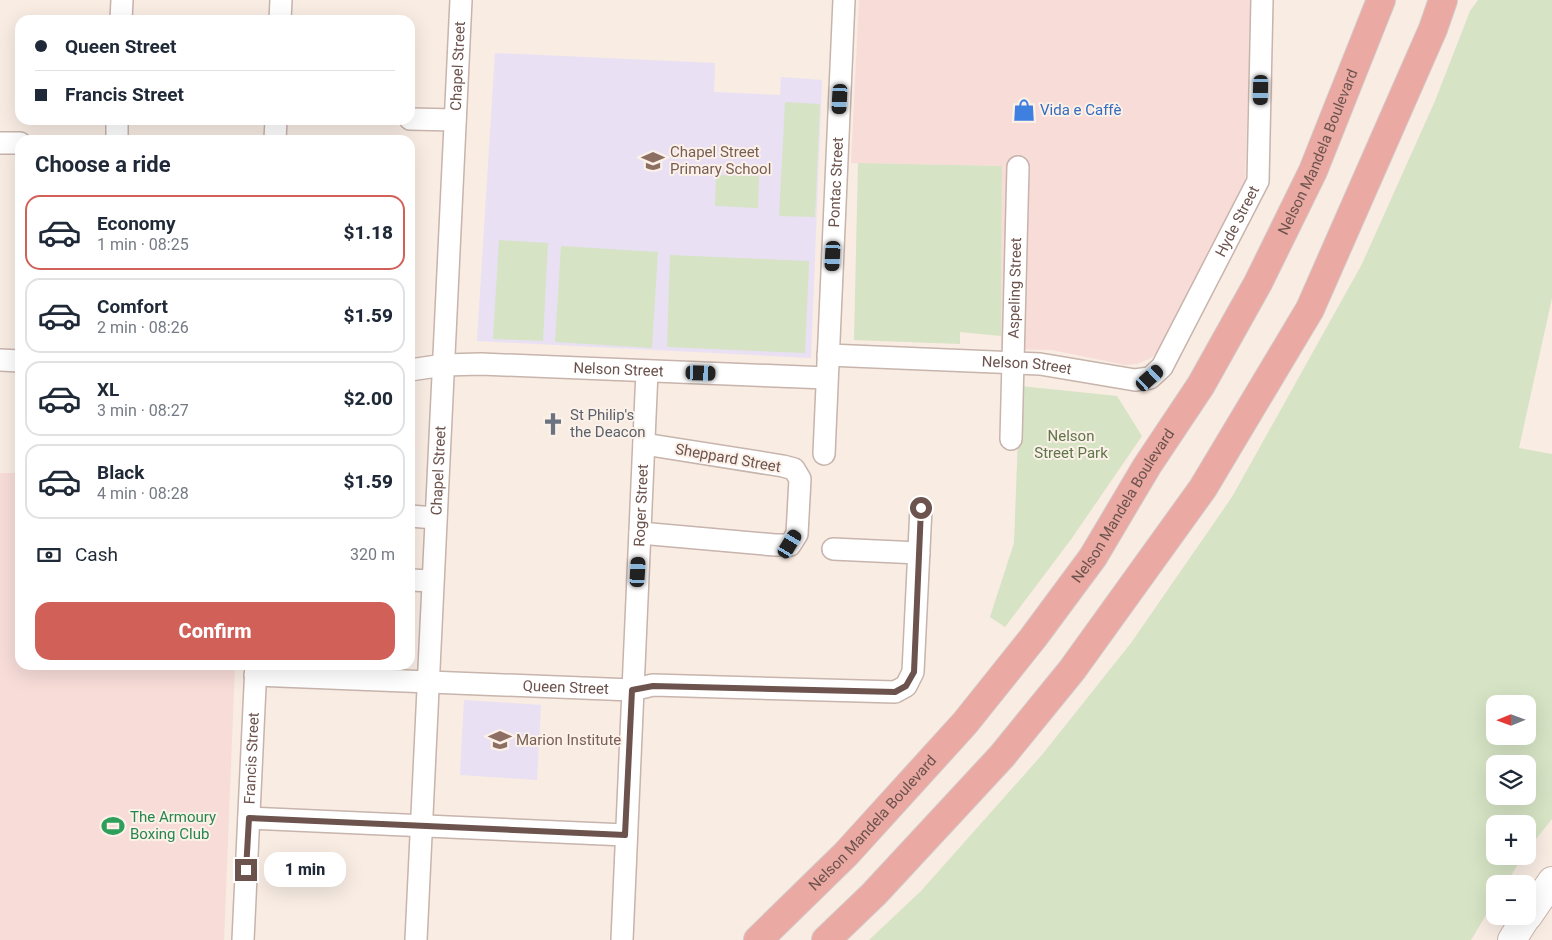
<!DOCTYPE html>
<html lang="en">
<head>
<meta charset="utf-8">
<style>
	body { margin:0; font-family:Roboto,sans-serif; background:#f2f2f3; color:#1f2937; height:100vh; display:flex; flex-direction:column; font-size:19px; white-space:nowrap }
	* { box-sizing:border-box; margin:0 }
	p { font-size:16px; color:#747a83 }
	.icon { flex:none; width:28px; height:28px; fill:none; stroke:currentColor; stroke-width:2; stroke-linecap:round; stroke-linejoin:round }
	.map { position:relative; flex:1; overflow:hidden }
	.panel { position:absolute; left:15px; top:135px; width:400px; height:535px; display:flex; flex-direction:column; background:#fff; border-radius:15px; box-shadow:0 5px 20px #0002 }
	.panel>* { flex:none }
	.guide { position:absolute; left:15px; top:15px; width:400px; height:110px; border-radius:15px; box-shadow:0 5px 20px #0002; display:grid; align-content:center; height:110px; padding:0 20px; background:#fff }
	.needle { width:32px; rotate:269deg }
	.tools { position:absolute; left:1486px; top:695px; display:grid; gap:10px }
	.tools a { display:grid; place-items:center; width:50px; height:50px; border-radius:10px; background:#fff; box-shadow:0 5px 20px #0002; font-size:25px }
	.end { position:absolute; width:22px; height:22px; margin:-11px; border:6px solid #6c534d; background:#fff; box-shadow:0 0 0 2px #fff }
	.from { border-radius:50% }
	.bubble { position:absolute; height:35px; border-radius:15px; background:#fff; box-shadow:0 5px 20px #0002; font-size:16px; font-weight:800; line-height:35px; text-align:center }
	.car { position:absolute; width:15px; height:30px; margin:-15px -8px; border-radius:6px; box-shadow:0 0 4px 1px #0007; background:linear-gradient(#222 24%,#8ab4d8 0 40%,#222 0 76%,#8ab4d8 0 86%,#222 0) }
	.guide b { display:flex; align-items:center; gap:18px; height:48px; font-size:19px }
	.guide b+b { border-top:1px solid #e0e1e3 }
	.guide i { width:12px; height:12px; background:#1f2937 }
	ul { padding:0; list-style:none }
	li { display:flex; align-items:center; gap:15px; height:75px; margin:0 10px 8px; padding:0 10px; border:2px solid #e0e1e3; border-radius:15px }
	li div { flex:1 }
	li b { display:block; font-size:19px }
	li em { font-style:normal; font-weight:800 }
	li.active { border-color:#d16059 }
	li>.icon { width:45px; height:45px; stroke-width:1.5 }
	h2 { padding:0 20px; font-size:22px; line-height:60px }
	.pay { display:flex; align-items:center; gap:12px; height:55px; padding:0 20px; font-size:19px }
	.pay p { margin-inline-start:auto }
	.action { display:flex; gap:10px; margin-top:auto; padding:10px 20px }
	.action a { flex:1; height:58px; border-radius:15px; background:#d16059; color:#fff; font-size:20px; font-weight:800; line-height:58px; text-align:center }
	.map>svg:first-child { display:block }
	.commercial { fill:#f7dcd8 }
	.education { fill:#e9e0f4 }
	.green { fill:#d6e3c4; fill-rule:evenodd }
	.lines { fill:none; stroke-linecap:round; stroke-linejoin:round }
	.street-casing { stroke:#c7b4ac; stroke-width:24 }
	.secondary-casing { stroke:#ccb5ac; stroke-width:30 }
	.highway-casing { stroke:#d3cbca; stroke-width:30 }
	.street { stroke:#fff; stroke-width:21 }
	.secondary { stroke:#fff; stroke-width:28 }
	.highway { stroke:#eaa9a2; stroke-width:28 }
	.route { stroke:#6c534d; stroke-width:6 }
	.labels { text-anchor:middle; dominant-baseline:central; stroke-width:4; stroke-linejoin:round; paint-order:stroke }
	.street-label { font-size:15px; fill:#6c534d; stroke:#fcf1e8 }
	.shop-label { font-size:15px; fill:#366cbe; stroke:#fcf1e8; text-anchor:start }
	.education-label { font-size:15px; fill:#785e54; stroke:#fcf1e8; text-anchor:start }
	.worship-label { font-size:15px; fill:#5b616d; stroke:#fcf1e8; text-anchor:start }
	.park-label { font-size:15px; fill:#5e764a; stroke:#fcf1e8 }
	.leisure-label { font-size:15px; fill:#27864d; stroke:#fcf1e8; text-anchor:start }
</style>
</head>
<body>
<div class="map">
<svg width="1552" height="940" viewBox="0 0 1552 940">
	<rect width="100%" height="100%" fill="#f8ece3"/>
	<!-- commercial -->
	<g class="commercial">
		<path d="M 859,0 L 1251,0 L 1245,184 L 1189,294 L 1157,352 L 1151,358 L 1137,364 L 1125,365 L 1052,350 L 1001,349 L 1002,166 L 851,163 Z"/>
		<path d="M 0,473 L 20,473 L 20,665 L 235,665 L 224,940 L 0,940 Z"/>
	</g>
	<!-- education -->
	<g class="education">
		<path d="M 495,53 L 715,63 L 714,92 L 780,95 L 781,77 L 822,80 L 811,358 L 477,341 Z"/>
		<path d="M 464,700 L 541,705 L 537,780 L 460,775 Z"/>
	</g>
	<!-- green -->
	<g class="green">
		<path d="M 1478,0 L 1552,0 L 1552,298 L 1519,448 L 1552,454 L 1552,819 L 1528,849 L 1528,824 L 1495,824 L 1495,856 L 1523,856 L 1506,884 L 1495,884 L 1495,900 L 1471,940 L 869,940 L 921,891 L 1041,756 L 1131,643 L 1232,497 L 1362,264 L 1435,101 L 1470,11 ZM 1495,704 L 1528,704 L 1528,736 L 1495,736 ZM 1495,764 L 1528,764 L 1528,796 L 1495,796 Z"/>
		<path d="M 785,102 L 820,104 L 815,217 L 779,216 Z"/>
		<path d="M 858,163 L 1002,166 L 1001,336 L 960,332 L 960,344 L 854,340 Z"/>
		<path d="M 716,175 L 759,176 L 758,208 L 715,206 Z"/>
		<path d="M 499,240 L 548,243 L 543,341 L 493,339 Z"/>
		<path d="M 561,246 L 658,252 L 652,348 L 555,342 Z"/>
		<path d="M 670,255 L 809,261 L 805,353 L 667,347 Z"/>
		<path d="M 1020,386 L 1117,396 L 1142,436 L 1072,538 L 1005,627 L 990,617 L 1014,543 Z"/>
	</g>
	<g class="lines">
		<defs>
			<g id="street">
				<path d="M 121,20 L 122,0"/>
				<path d="M 280,20 L 281,0"/>
				<path d="M 410,119 L 455,120"/>
				<path d="M 117,140 L 117,120"/>
				<path d="M 275,140 L 276,120"/>
				<path d="M 0,143 L 20,143"/>
				<path id="s1" d="M 828,355 L 1040,364 L 1135,380 L 1150,378 L 1162,367 L 1258,181 L 1262,0"/>
				<path d="M 0,360 L 20,361"/>
				<path id="s2" d="M 410,370 L 444,365 L 481,364 L 827,378"/>
				<path id="s3" d="M 1011,439 L 1018,167"/>
				<path id="s4" d="M 824,454 L 844,0"/>
				<path d="M 410,516 L 435,518"/>
				<path d="M 640,533 L 775,545 L 790,545 L 797,534 L 800,479 L 794,469 L 783,466 L 644,444"/>
				<path d="M 833,549 L 919,553"/>
				<path d="M 410,580 L 432,581"/>
				<path id="s5" d="M 255,675 L 632,690 L 653,685 L 895,692 L 906,686 L 913,672 L 921,508"/>
				<path d="M 249,818 L 625,835"/>
				<path id="s6" d="M 243,940 L 256,665"/>
				<path id="s7" d="M 416,940 L 461,0"/>
				<path id="s8" d="M 622,940 L 647,371"/>
			</g>
			<g id="secondary">
				<path d="M 1528,916 L 1552,881"/>
				<path d="M 1512,940 L 1527,916"/>
			</g>
			<g id="highway">
				<path id="s9" d="M 758,940 L 846,854 L 965,723 L 1033,638 L 1093,557 L 1147,466 L 1201,385 L 1258,283 L 1313,171 L 1381,0"/>
				<path d="M 826,940 L 874,894 L 1002,756 L 1072,670 L 1203,488 L 1310,309 L 1433,29 L 1443,0"/>
			</g>
		</defs>
		<!-- street casing -->
		<use href="#street" class="street-casing"/>
		<!-- secondary casing -->
		<use href="#secondary" class="secondary-casing"/>
		<!-- highway casing -->
		<use href="#highway" class="highway-casing"/>
		<!-- street -->
		<use href="#street" class="street"/>
		<!-- secondary -->
		<use href="#secondary" class="secondary"/>
		<!-- highway -->
		<use href="#highway" class="highway"/>
	</g>
	<g class="lines">
		<!-- route -->
		<path class="route" d="M 246,870 L 249,818 L 625,835 L 632,690 L 653,686 L 895,692 L 906,686 L 914,672 L 921,508"/>
	</g>
	<!-- icons -->
	<defs>
		<symbol id="shop-bare" viewBox="-9 -9 18 18"><path d="M-5-2.5h2.3a2.7 3.5 0 0 1 5.4 0H5L5.5 6h-11ZM-1.5-2.5h3a1.5 2.3 0 0 0-3 0Z" fill="#3f7fe0" stroke="#fcf1e8" stroke-width="2.5" paint-order="stroke"/></symbol>
		<symbol id="school-bare" viewBox="-9 -9 18 18"><path d="M0-5L7-2L0 1L-7-2ZM-4 1L0 2.5L4 1V4Q0 6-4 4Z" fill="#8d6e63" stroke="#fcf1e8" stroke-width="2.5" paint-order="stroke"/></symbol>
		<symbol id="church-bare" viewBox="-9 -9 18 18"><path d="M-1.2-6h2.4v3.5h3.3v2.4h-3.3V6h-2.4V-.1h-3.3v-2.4h3.3Z" fill="#6b7280" stroke="#fcf1e8" stroke-width="2.5" paint-order="stroke"/></symbol>
		<symbol id="stadium-bare" viewBox="-9 -9 18 18"><path d="M0-5a6.5 5 0 1 0 0 10a6.5 5 0 1 0 0-10ZM-3.5-1.8h7v3.6h-7Z" fill="#2e9e5b" stroke="#fcf1e8" stroke-width="2.5" paint-order="stroke"/></symbol>
	</defs>
	<g fill-rule="evenodd">
		<use href="#shop-bare" x="1008" y="94" width="32" height="32"/>
		<use href="#school-bare" x="637" y="145" width="32" height="32"/>
		<use href="#church-bare" x="537" y="408" width="32" height="32"/>
		<use href="#school-bare" x="484" y="724" width="32" height="32"/>
		<use href="#stadium-bare" x="97" y="810" width="32" height="32"/>
	</g>
	<g class="labels">
		<!-- street labels -->
		<g class="street-label">
			<text stroke="none"><textPath href="#s7" startOffset="875">Chapel Street</textPath></text>
			<text stroke="none"><textPath href="#s9" startOffset="974">Nelson Mandela Boulevard</textPath></text>
			<text stroke="none"><textPath href="#s4" startOffset="272">Pontac Street</textPath></text>
			<text stroke="none"><textPath href="#s1" startOffset="504">Hyde Street</textPath></text>
			<text stroke="none"><textPath href="#s3" startOffset="151">Aspeling Street</textPath></text>
			<text stroke="none"><textPath href="#s1" startOffset="199">Nelson Street</textPath></text>
			<text stroke="none"><textPath href="#s2" startOffset="209">Nelson Street</textPath></text>
			<text transform="translate(728 458) rotate(10)">Sheppard Street</text>
			<text stroke="none"><textPath href="#s7" startOffset="470">Chapel Street</textPath></text>
			<text stroke="none"><textPath href="#s9" startOffset="569">Nelson Mandela Boulevard</textPath></text>
			<text stroke="none"><textPath href="#s8" startOffset="435">Roger Street</textPath></text>
			<text stroke="none"><textPath href="#s5" startOffset="311">Queen Street</textPath></text>
			<text stroke="none"><textPath href="#s6" startOffset="182">Francis Street</textPath></text>
			<text stroke="none"><textPath href="#s9" startOffset="164">Nelson Mandela Boulevard</textPath></text>
		</g>
		<!-- shop labels -->
		<g class="shop-label">
			<text x="1040" y="110">Vida e Caffè</text>
		</g>
		<!-- education labels -->
		<g class="education-label">
			<text x="670" y="152">Chapel Street<tspan x="670" dy="17">Primary School</tspan></text>
			<text x="516" y="740">Marion Institute</text>
		</g>
		<!-- worship labels -->
		<g class="worship-label">
			<text x="570" y="415">St Philip's<tspan x="570" dy="17">the Deacon</tspan></text>
		</g>
		<!-- park labels -->
		<g class="park-label">
			<text x="1071" y="436">Nelson<tspan x="1071" dy="17">Street Park</tspan></text>
		</g>
		<!-- leisure labels -->
		<g class="leisure-label">
			<text x="130" y="817">The Armoury<tspan x="130" dy="17">Boxing Club</tspan></text>
		</g>
	</g>
</svg>
<div class="tools">
<a><svg class="needle" viewBox="-14 -14 28 28"><path d="M0-13l5 13h-10z" fill="#e53935"/><path d="M0 13l5-13h-10z" fill="#747a83"/></svg></a>
<a><svg class="icon" aria-label="layers" viewBox="0 0 24 24"><path d="M12 4l9 5-9 5-9-5zM3 14l9 5 9-5"/></svg></a>
<a>+</a>
<a>−</a>
</div>
<i class="end from" style="left:921px;top:508px"></i>
<i class="end" style="left:246px;top:870px"></i>
<div class="bubble" style="left:264px;top:852px;width:82px">1 min</div>
<i class="car" style="left:1261px;top:90px;rotate:181deg"></i>
<i class="car" style="left:840px;top:99px;rotate:183deg"></i>
<i class="car" style="left:833px;top:256px;rotate:183deg"></i>
<i class="car" style="left:701px;top:373px;rotate:92deg"></i>
<i class="car" style="left:1150px;top:378px;rotate:48deg"></i>
<i class="car" style="left:790px;top:544px;rotate:31deg"></i>
<i class="car" style="left:638px;top:572px;rotate:3deg"></i>
<div class="guide">
<b><i class="from"></i>Queen Street</b>
<b><i></i>Francis Street</b>
</div>
<section class="panel">
<h2>Choose a ride</h2>
<ul>
<li class="active"><svg class="icon" aria-label="car" viewBox="0 0 24 24"><path d="M5 17H2v-5l4-1 3-4h7l3 4 3 1v5h-3M9 17h6M6 11h13"/><circle cx="7" cy="17" r="2"/><circle cx="17" cy="17" r="2"/></svg><div><b>Economy</b><p>1 min · 08:25</p></div><em>$1.18</em></li>
<li><svg class="icon" aria-label="car" viewBox="0 0 24 24"><path d="M5 17H2v-5l4-1 3-4h7l3 4 3 1v5h-3M9 17h6M6 11h13"/><circle cx="7" cy="17" r="2"/><circle cx="17" cy="17" r="2"/></svg><div><b>Comfort</b><p>2 min · 08:26</p></div><em>$1.59</em></li>
<li><svg class="icon" aria-label="car" viewBox="0 0 24 24"><path d="M5 17H2v-5l4-1 3-4h7l3 4 3 1v5h-3M9 17h6M6 11h13"/><circle cx="7" cy="17" r="2"/><circle cx="17" cy="17" r="2"/></svg><div><b>XL</b><p>3 min · 08:27</p></div><em>$2.00</em></li>
<li><svg class="icon" aria-label="car" viewBox="0 0 24 24"><path d="M5 17H2v-5l4-1 3-4h7l3 4 3 1v5h-3M9 17h6M6 11h13"/><circle cx="7" cy="17" r="2"/><circle cx="17" cy="17" r="2"/></svg><div><b>Black</b><p>4 min · 08:28</p></div><em>$1.59</em></li>
</ul>
<div class="pay"><svg class="icon" aria-label="cash" viewBox="0 0 24 24"><path d="M3 7h18v10H3z"/><circle cx="12" cy="12" r="2"/></svg>Cash<p>320 m</p></div>
<div class="action"><a>Confirm</a></div>
</section>
</div>
</body>
</html>
